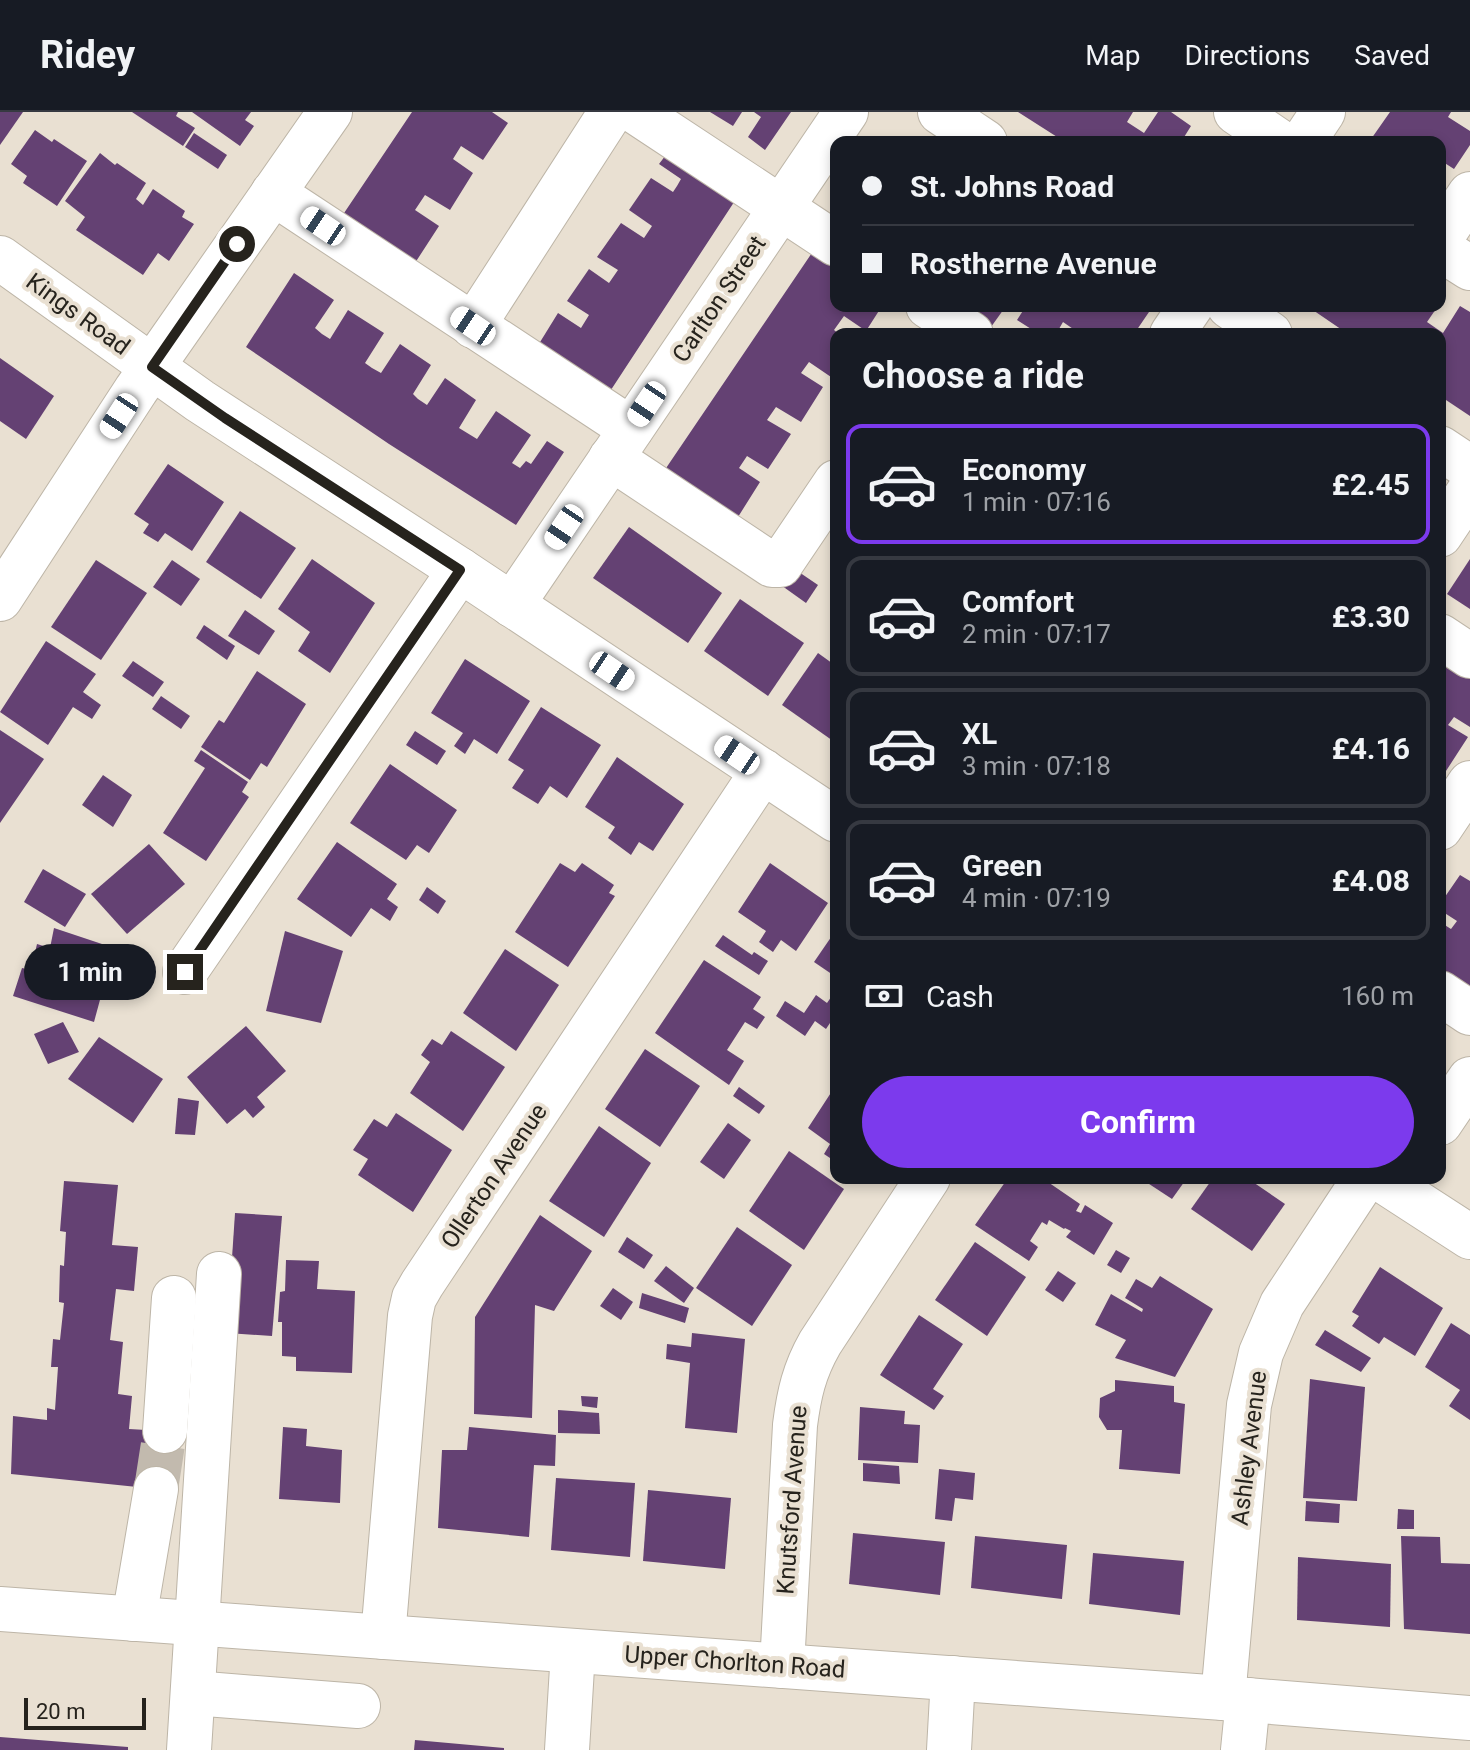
<!DOCTYPE html>
<html lang="en">
<head>
<meta charset="utf-8">
<style>
	body { margin:0; font-family:Roboto,sans-serif; background:#20242c; color:#f1f3f6; height:100vh; display:flex; flex-direction:column; font-size:30px; white-space:nowrap }
	* { box-sizing:border-box; margin:0 }
	p { font-size:26px; color:#9ea1a6 }
	.icon { flex:none; width:44px; height:44px; fill:none; stroke:currentColor; stroke-width:2; stroke-linecap:round; stroke-linejoin:round }
	.map { position:relative; flex:1; overflow:hidden }
	.panel { position:absolute; left:830px; top:216px; width:616px; height:856px; display:flex; flex-direction:column; background:#171b24; border-radius:16px; box-shadow:0 4px 12px #0003 }
	.panel>* { flex:none }
	.banner { position:absolute; left:830px; top:24px; width:616px; height:176px; border-radius:16px; box-shadow:0 4px 12px #0003; display:grid; align-content:center; height:176px; padding:0 32px; background:#171b24 }
	.scale { position:absolute; left:24px; bottom:20px; width:122px; box-sizing:border-box; padding-left:8px; border:4px solid #26231d; border-top:0; font-size:22px; line-height:28px; white-space:nowrap; color:#26231d; -webkit-text-stroke:6px #e9e0d2; paint-order:stroke }
	.end { position:absolute; width:36px; height:36px; margin:-18px; border:10px solid #26231d; background:#fff; box-shadow:0 0 0 4px #fff }
	.from { border-radius:50% }
	.bubble { position:absolute; height:56px; border-radius:28px; background:#171b24; box-shadow:0 4px 12px #0003; font-size:26px; font-weight:700; line-height:56px; text-align:center }
	.car { position:absolute; width:24px; height:48px; margin:-24px -12px; border-radius:10px; box-shadow:0 0 6px 2px #0007; background:linear-gradient(#fff 24%,#345 0 40%,#fff 0 76%,#345 0 86%,#fff 0) }
	.banner b { display:flex; align-items:center; gap:28px; height:76px; font-size:30px }
	.banner b+b { border-top:2px solid #363941 }
	.banner i { width:20px; height:20px; background:#f1f3f6 }
	ul { padding:0; list-style:none }
	li { display:flex; align-items:center; gap:24px; height:120px; margin:0 16px 12px; padding:0 16px; border:4px solid #363941; border-radius:16px }
	li div { flex:1 }
	li b { display:block; font-size:30px }
	li em { font-style:normal; font-weight:700 }
	li.on { border-color:#7c3aed }
	li>.icon { width:72px; height:72px; stroke-width:1.5 }
	h2 { padding:0 32px; font-size:36px; line-height:96px }
	.pay { display:flex; align-items:center; gap:20px; height:88px; padding:0 32px; font-size:30px }
	.pay p { margin-inline-start:auto }
	.cta { display:flex; gap:16px; margin-top:auto; padding:16px 32px }
	.cta a { flex:1; height:92px; border-radius:48px; background:#7c3aed; color:#fff; font-size:32px; font-weight:700; line-height:92px; text-align:center }
	header { display:flex; align-items:center; gap:48px; box-sizing:border-box; height:112px; padding:0 40px; background:#171b24; border-bottom:2px solid #363941 }
	header strong { font-size:38px }
	nav { display:flex; gap:44px; margin-inline-start:auto; font-size:28px }
	.map>svg:first-child { display:block }
	.building { fill:#644173 }
	.lines { fill:none; stroke-linecap:round; stroke-linejoin:round }
	.minor-tunnel { stroke:#c2baae; stroke-width:44; stroke-dasharray:44 22; stroke-linecap:butt }
	.minor-casing { stroke:#bdb5a7; stroke-width:46 }
	.major-casing { stroke:#bdb5a7; stroke-width:46 }
	.minor { stroke:#fff; stroke-width:44 }
	.major { stroke:#fff; stroke-width:44 }
	.route { stroke:#26231d; stroke-width:10 }
	.labels { text-anchor:middle; dominant-baseline:central; stroke-width:8; stroke-linejoin:round; paint-order:stroke }
	.street-label { font-size:24px; fill:#26231d; stroke:#e9e0d2 }
</style>
</head>
<body>
<header>
<strong>Ridey</strong>
<nav><a>Map</a><a>Directions</a><a>Saved</a></nav>
</header>
<div class="map">
<svg width="1470" height="1638" viewBox="0 0 1470 1638">
	<rect width="100%" height="100%" fill="#e9e0d2"/>
	<!-- building -->
	<g class="building">
		<path d="M 0,0 L 23,0 L 0,33 Z"/>
		<path d="M 132,0 L 178,0 L 176,4 L 195,16 L 183,34 Z"/>
		<path d="M 192,0 L 251,0 L 245,8 L 254,14 L 240,34 Z"/>
		<path d="M 412,0 L 492,0 L 508,11 L 483,48 L 461,34 L 453,47 L 473,61 L 450,98 L 425,83 L 415,98 L 439,114 L 415,151 L 338,110 Z"/>
		<path d="M 710,0 L 742,0 L 733,14 Z"/>
		<path d="M 754,0 L 791,0 L 765,38 L 748,25 L 761,5 Z"/>
		<path d="M 1018,0 L 1133,0 L 1127,10 L 1144,21 L 1158,0 L 1171,0 L 1191,14 L 1181,30 L 1065,30 Z"/>
		<path d="M 1390,0 L 1451,0 L 1448,5 L 1470,19 L 1470,33 L 1454,57 L 1440,48 L 1440,30 L 1369,30 Z"/>
		<path d="M 35,18 L 52,30 L 54,27 L 87,49 L 57,94 L 23,71 L 27,64 L 11,52 Z"/>
		<path d="M 194,21 L 227,43 L 218,57 L 185,35 Z"/>
		<path d="M 672,35 L 740,81 L 605,287 L 537,235 L 558,201 L 581,216 L 589,203 L 567,189 L 589,157 L 609,171 L 618,158 L 597,145 L 621,111 L 644,126 L 652,114 L 629,98 L 651,66 L 673,80 L 677,74 L 681,67 L 659,52 Z"/>
		<path d="M 100,41 L 115,53 L 117,51 L 146,71 L 136,87 L 143,93 L 153,77 L 185,99 L 182,105 L 194,112 L 169,149 L 158,141 L 143,163 L 76,118 L 85,105 L 65,89 Z"/>
		<path d="M 820,129 L 836,140 L 836,194 L 882,194 L 866,219 L 844,204 L 834,218 L 839,222 L 836,222 L 836,257 L 831,265 L 809,250 L 801,261 L 823,275 L 801,310 L 776,295 L 767,308 L 791,322 L 768,357 L 747,344 L 739,356 L 760,370 L 738,405 L 660,365 Z"/>
		<path d="M 294,161 L 334,188 L 315,216 L 322,222 L 330,227 L 348,198 L 384,221 L 365,251 L 372,256 L 381,261 L 400,232 L 431,253 L 413,282 L 418,287 L 427,293 L 445,266 L 476,288 L 459,316 L 477,327 L 496,299 L 531,323 L 512,351 L 520,356 L 526,349 L 531,352 L 547,329 L 564,340 L 516,413 L 389,332 L 246,235 Z"/>
		<path d="M 983,194 L 1006,194 L 991,215 L 976,205 Z"/>
		<path d="M 1026,194 L 1140,194 L 1149,200 L 1134,222 L 1078,222 L 1079,221 L 1063,210 L 1056,222 L 1039,222 L 1017,208 Z"/>
		<path d="M 1307,194 L 1438,194 L 1427,210 L 1443,221 L 1460,194 L 1470,200 L 1470,304 L 1440,284 L 1440,222 L 1348,222 Z"/>
		<path d="M 0,246 L 54,284 L 26,327 L 0,309 Z"/>
		<path d="M 168,352 L 224,390 L 192,439 L 165,421 L 158,430 L 143,421 L 149,412 L 134,402 Z"/>
		<path d="M 240,399 L 296,436 L 261,487 L 206,450 Z"/>
		<path d="M 629,415 L 722,481 L 688,531 L 593,466 Z"/>
		<path d="M 312,447 L 375,491 L 330,561 L 298,539 L 310,520 L 278,497 Z"/>
		<path d="M 1470,447 L 1470,497 L 1447,482 Z"/>
		<path d="M 96,448 L 147,481 L 101,548 L 51,515 Z"/>
		<path d="M 172,448 L 200,467 L 181,494 L 153,475 Z"/>
		<path d="M 790,454 L 818,473 L 806,491 L 778,471 Z"/>
		<path d="M 740,487 L 804,531 L 768,584 L 704,539 Z"/>
		<path d="M 245,498 L 275,519 L 259,543 L 228,524 Z"/>
		<path d="M 204,513 L 235,534 L 227,548 L 196,526 Z"/>
		<path d="M 46,529 L 96,562 L 83,580 L 101,593 L 92,607 L 73,595 L 48,633 L 0,600 Z"/>
		<path d="M 1440,538 L 1470,558 L 1470,615 L 1454,605 L 1448,613 L 1468,625 L 1446,659 L 1440,655 Z"/>
		<path d="M 818,541 L 836,554 L 836,631 L 782,593 Z"/>
		<path d="M 465,547 L 530,589 L 497,642 L 474,627 L 465,642 L 454,634 L 463,621 L 431,601 Z"/>
		<path d="M 133,549 L 164,570 L 153,585 L 122,564 Z"/>
		<path d="M 257,559 L 306,592 L 267,655 L 261,651 L 250,668 L 201,635 L 219,608 L 224,611 Z"/>
		<path d="M 161,584 L 190,604 L 181,617 L 152,597 Z"/>
		<path d="M 541,595 L 601,633 L 567,686 L 550,674 L 538,692 L 512,676 L 524,658 L 508,648 Z"/>
		<path d="M 0,618 L 44,647 L 0,711 Z"/>
		<path d="M 415,619 L 446,639 L 437,653 L 406,633 Z"/>
		<path d="M 201,638 L 248,670 L 242,680 L 249,685 L 206,749 L 163,721 L 205,656 L 194,649 Z"/>
		<path d="M 617,645 L 684,692 L 653,739 L 639,730 L 631,743 L 608,726 L 615,715 L 585,695 Z"/>
		<path d="M 390,652 L 457,698 L 429,741 L 417,733 L 406,748 L 350,711 Z"/>
		<path d="M 103,663 L 132,683 L 113,715 L 82,693 Z"/>
		<path d="M 337,730 L 397,772 L 387,787 L 398,795 L 390,809 L 371,796 L 351,825 L 297,787 Z"/>
		<path d="M 149,732 L 185,772 L 127,822 L 91,782 Z"/>
		<path d="M 560,751 L 575,760 L 582,751 L 614,773 L 609,781 L 615,784 L 568,855 L 515,820 Z"/>
		<path d="M 770,751 L 828,791 L 796,839 L 781,828 L 773,840 L 759,830 L 766,819 L 738,800 Z"/>
		<path d="M 43,757 L 86,782 L 65,815 L 24,790 Z"/>
		<path d="M 1460,763 L 1470,769 L 1470,887 L 1440,867 L 1440,810 L 1451,817 L 1457,809 L 1440,798 L 1440,792 Z"/>
		<path d="M 427,775 L 446,789 L 438,802 L 419,788 Z"/>
		<path d="M 54,816 L 114,836 L 94,910 L 13,884 L 22,856 L 31,858 L 37,832 L 50,836 Z"/>
		<path d="M 836,818 L 836,865 L 814,850 Z"/>
		<path d="M 285,819 L 343,839 L 321,911 L 266,899 Z"/>
		<path d="M 723,823 L 752,843 L 754,840 L 768,849 L 759,863 L 715,834 Z"/>
		<path d="M 505,837 L 559,873 L 516,939 L 463,901 Z"/>
		<path d="M 704,848 L 761,885 L 753,897 L 765,905 L 757,917 L 745,910 L 727,938 L 744,949 L 729,973 L 655,921 Z"/>
		<path d="M 836,878 L 836,902 L 826,917 L 815,909 L 805,924 L 776,904 L 785,889 L 804,901 L 816,883 L 827,891 Z"/>
		<path d="M 63,910 L 79,940 L 48,952 L 34,922 Z"/>
		<path d="M 246,914 L 286,959 L 257,985 L 265,995 L 253,1006 L 245,997 L 227,1012 L 187,965 Z"/>
		<path d="M 451,919 L 505,955 L 463,1019 L 410,981 L 430,950 L 421,943 L 432,927 L 442,933 Z"/>
		<path d="M 99,925 L 163,967 L 133,1011 L 68,967 Z"/>
		<path d="M 645,937 L 700,974 L 660,1035 L 605,997 Z"/>
		<path d="M 836,973 L 836,1050 L 824,1042 L 830,1032 L 808,1016 Z"/>
		<path d="M 739,975 L 765,994 L 759,1002 L 733,984 Z"/>
		<path d="M 178,986 L 199,989 L 195,1023 L 175,1022 Z"/>
		<path d="M 396,1001 L 452,1038 L 413,1100 L 358,1063 L 368,1047 L 353,1038 L 374,1007 L 387,1015 Z"/>
		<path d="M 728,1011 L 751,1028 L 724,1067 L 700,1050 Z"/>
		<path d="M 599,1014 L 651,1051 L 604,1125 L 549,1089 Z"/>
		<path d="M 789,1039 L 844,1077 L 804,1138 L 749,1099 Z"/>
		<path d="M 1008,1066 L 1042,1066 L 1080,1092 L 1076,1099 L 1081,1101 L 1085,1093 L 1113,1111 L 1094,1143 L 1066,1125 L 1071,1119 L 1065,1116 L 1064,1117 L 1049,1108 L 1047,1113 L 1042,1110 L 1030,1129 L 1038,1135 L 1029,1149 L 975,1113 Z"/>
		<path d="M 1140,1066 L 1187,1066 L 1172,1087 Z"/>
		<path d="M 1213,1066 L 1247,1066 L 1285,1092 L 1252,1139 L 1191,1097 Z"/>
		<path d="M 64,1069 L 118,1073 L 112,1133 L 138,1135 L 134,1179 L 116,1177 L 110,1228 L 123,1230 L 118,1282 L 132,1284 L 129,1317 L 181,1320 L 176,1379 L 11,1362 L 13,1304 L 47,1308 L 47,1296 L 55,1298 L 58,1255 L 51,1255 L 53,1227 L 60,1228 L 64,1191 L 59,1190 L 60,1153 L 64,1154 L 66,1120 L 60,1119 Z"/>
		<path d="M 235,1101 L 282,1104 L 272,1224 L 227,1221 Z"/>
		<path d="M 540,1103 L 592,1139 L 554,1199 L 535,1193 L 532,1306 L 474,1302 L 475,1205 Z"/>
		<path d="M 737,1115 L 792,1153 L 752,1214 L 696,1176 Z"/>
		<path d="M 627,1125 L 653,1143 L 644,1157 L 618,1140 Z"/>
		<path d="M 975,1130 L 1026,1165 L 987,1224 L 935,1188 Z"/>
		<path d="M 1116,1138 L 1130,1146 L 1121,1161 L 1107,1153 Z"/>
		<path d="M 286,1148 L 319,1149 L 317,1177 L 355,1179 L 352,1261 L 296,1259 L 296,1245 L 282,1244 L 282,1210 L 278,1210 L 280,1180 L 285,1179 Z"/>
		<path d="M 666,1154 L 694,1176 L 684,1191 L 654,1169 Z"/>
		<path d="M 1380,1155 L 1443,1196 L 1415,1244 L 1384,1225 L 1379,1232 L 1352,1214 L 1359,1204 L 1352,1200 Z"/>
		<path d="M 1058,1159 L 1076,1171 L 1063,1190 L 1045,1178 Z"/>
		<path d="M 1160,1164 L 1213,1197 L 1175,1265 L 1115,1246 L 1126,1228 L 1095,1213 L 1111,1182 L 1142,1200 L 1143,1197 L 1125,1186 L 1136,1167 L 1152,1176 Z"/>
		<path d="M 613,1176 L 633,1190 L 621,1208 L 600,1194 Z"/>
		<path d="M 642,1181 L 689,1196 L 685,1211 L 639,1196 Z"/>
		<path d="M 919,1203 L 963,1232 L 933,1277 L 944,1284 L 934,1298 L 880,1263 Z"/>
		<path d="M 1451,1211 L 1470,1223 L 1470,1308 L 1449,1294 L 1460,1278 L 1425,1255 Z"/>
		<path d="M 1325,1218 L 1371,1246 L 1361,1260 L 1315,1233 Z"/>
		<path d="M 692,1221 L 745,1227 L 737,1321 L 685,1316 L 690,1251 L 666,1247 L 667,1232 L 691,1235 Z"/>
		<path d="M 1310,1267 L 1365,1275 L 1357,1389 L 1303,1386 Z"/>
		<path d="M 1115,1268 L 1174,1274 L 1174,1290 L 1185,1292 L 1180,1362 L 1119,1357 L 1122,1318 L 1107,1318 L 1099,1305 L 1100,1286 L 1115,1279 Z"/>
		<path d="M 581,1284 L 598,1285 L 597,1296 L 582,1294 Z"/>
		<path d="M 860,1295 L 905,1299 L 904,1312 L 920,1313 L 918,1351 L 858,1348 Z"/>
		<path d="M 558,1298 L 599,1301 L 600,1322 L 558,1321 Z"/>
		<path d="M 283,1315 L 307,1317 L 306,1334 L 342,1338 L 340,1391 L 279,1387 Z"/>
		<path d="M 469,1315 L 556,1323 L 555,1354 L 534,1353 L 529,1425 L 438,1416 L 442,1338 L 467,1338 Z"/>
		<path d="M 863,1351 L 899,1354 L 900,1372 L 863,1369 Z"/>
		<path d="M 939,1357 L 975,1361 L 973,1388 L 955,1386 L 952,1409 L 935,1407 Z"/>
		<path d="M 556,1366 L 635,1371 L 630,1445 L 551,1438 Z"/>
		<path d="M 648,1378 L 731,1386 L 725,1457 L 643,1449 Z"/>
		<path d="M 1306,1389 L 1340,1392 L 1339,1411 L 1305,1409 Z"/>
		<path d="M 1398,1397 L 1414,1398 L 1414,1417 L 1397,1417 Z"/>
		<path d="M 853,1421 L 945,1430 L 940,1483 L 849,1472 Z"/>
		<path d="M 975,1424 L 1067,1433 L 1062,1487 L 971,1476 Z"/>
		<path d="M 1401,1424 L 1440,1425 L 1441,1451 L 1470,1452 L 1470,1522 L 1404,1517 Z"/>
		<path d="M 1093,1441 L 1184,1449 L 1180,1503 L 1089,1492 Z"/>
		<path d="M 1298,1445 L 1391,1452 L 1390,1515 L 1297,1508 Z"/>
		<path d="M 0,1625 L 128,1635 L 128,1638 L 0,1638 Z"/>
		<path d="M 415,1628 L 504,1636 L 504,1638 L 414,1638 Z"/>
	</g>
	<g class="lines">
		<!-- minor-tunnel -->
		<path class="minor-tunnel" d="M 156,1377 L 165,1319"/>
		<defs>
			<g id="minor">
				<path d="M 636,0 L 836,132"/>
				<path d="M 940,0 L 985,30"/>
				<path d="M 1236,0 L 1280,30"/>
				<path d="M 1303,30 L 1323,0"/>
				<path d="M 273,81 L 631,317"/>
				<path d="M 1440,127 L 1470,82"/>
				<path d="M 1440,137 L 1470,156"/>
				<path d="M 0,146 L 200,289 L 460,458 L 836,708"/>
				<path d="M 928,194 L 971,222"/>
				<path d="M 1229,194 L 1270,222"/>
				<path d="M 473,214 L 611,0"/>
				<path d="M 1172,222 L 1191,194"/>
				<path d="M 1440,336 L 1470,356"/>
				<path d="M 611,346 L 772,453 L 780,453 L 836,370"/>
				<path d="M 1440,423 L 1470,378"/>
				<path d="M 0,487 L 136,278 L 330,0"/>
				<path d="M 512,493 L 846,0"/>
				<path d="M 1440,524 L 1470,544"/>
				<path d="M 1440,716 L 1470,671"/>
				<path d="M 185,860 L 460,458"/>
				<path d="M 1440,881 L 1470,901"/>
				<path d="M 1440,1011 L 1470,967"/>
				<path d="M 1379,1066 L 1470,1125"/>
				<path d="M 165,1319 L 174,1186"/>
				<path d="M 134,1507 L 156,1377"/>
				<path d="M 383,1525 L 410,1204 L 414,1186 L 422,1172 L 763,659"/>
				<path d="M 782,1554 L 795,1313 C 799,1282 804,1259 820,1231 L 928,1066"/>
				<path d="M 193,1581 L 358,1594"/>
				<path d="M 1223,1586 L 1249,1293 L 1261,1241 L 1282,1192 L 1365,1066"/>
				<path d="M 189,1638 L 219,1162"/>
				<path d="M 567,1638 L 573,1539"/>
				<path d="M 949,1638 L 953,1566"/>
				<path d="M 1243,1638 L 1248,1588"/>
			</g>
			<path id="major" d="M 0,1497 L 1223,1586 L 1470,1606"/>
		</defs>
		<!-- minor casing -->
		<use href="#minor" class="minor-casing"/>
		<!-- major casing -->
		<use href="#major" class="major-casing"/>
		<!-- minor -->
		<use href="#minor" class="minor"/>
		<!-- major -->
		<use href="#major" class="major"/>
	</g>
	<g class="lines">
		<!-- route -->
		<path class="route" d="M 185,860 L 460,458 L 225,306 L 152,255 L 237,132"/>
	</g>
	<g class="labels">
		<!-- street labels -->
		<g class="street-label">
			<text transform="translate(719 187) rotate(-56)">Carlton Street</text>
			<text transform="translate(78 202) rotate(36)">Kings Road</text>
			<text transform="translate(494 1064) rotate(-56)">Ollerton Avenue</text>
			<text transform="translate(1249 1336) rotate(-83)">Ashley Avenue</text>
			<text transform="translate(792 1388) rotate(-86)">Knutsford Avenue</text>
			<text transform="translate(735 1550) rotate(4)">Upper Chorlton Road</text>
		</g>
	</g>
</svg>
<div class="scale">20 m</div>
<i class="end from" style="left:237px;top:132px"></i>
<i class="end" style="left:185px;top:860px"></i>
<div class="bubble" style="left:24px;top:832px;width:132px">1 min</div>
<i class="car" style="left:323px;top:114px;rotate:304deg"></i>
<i class="car" style="left:473px;top:214px;rotate:304deg"></i>
<i class="car" style="left:647px;top:292px;rotate:214deg"></i>
<i class="car" style="left:119px;top:304px;rotate:213deg"></i>
<i class="car" style="left:564px;top:415px;rotate:214deg"></i>
<i class="car" style="left:612px;top:559px;rotate:124deg"></i>
<i class="car" style="left:737px;top:643px;rotate:304deg"></i>
<div class="banner">
<b><i class="from"></i>St. Johns Road</b>
<b><i></i>Rostherne Avenue</b>
</div>
<section class="panel">
<h2>Choose a ride</h2>
<ul>
<li class="on"><svg class="icon" aria-label="car" viewBox="0 0 24 24"><path d="M5 17H2v-5l4-1 3-4h7l3 4 3 1v5h-3M9 17h6M6 11h13"/><circle cx="7" cy="17" r="2"/><circle cx="17" cy="17" r="2"/></svg><div><b>Economy</b><p>1 min · 07:16</p></div><em>£2.45</em></li>
<li><svg class="icon" aria-label="car" viewBox="0 0 24 24"><path d="M5 17H2v-5l4-1 3-4h7l3 4 3 1v5h-3M9 17h6M6 11h13"/><circle cx="7" cy="17" r="2"/><circle cx="17" cy="17" r="2"/></svg><div><b>Comfort</b><p>2 min · 07:17</p></div><em>£3.30</em></li>
<li><svg class="icon" aria-label="car" viewBox="0 0 24 24"><path d="M5 17H2v-5l4-1 3-4h7l3 4 3 1v5h-3M9 17h6M6 11h13"/><circle cx="7" cy="17" r="2"/><circle cx="17" cy="17" r="2"/></svg><div><b>XL</b><p>3 min · 07:18</p></div><em>£4.16</em></li>
<li><svg class="icon" aria-label="car" viewBox="0 0 24 24"><path d="M5 17H2v-5l4-1 3-4h7l3 4 3 1v5h-3M9 17h6M6 11h13"/><circle cx="7" cy="17" r="2"/><circle cx="17" cy="17" r="2"/></svg><div><b>Green</b><p>4 min · 07:19</p></div><em>£4.08</em></li>
</ul>
<div class="pay"><svg class="icon" aria-label="cash" viewBox="0 0 24 24"><path d="M3 7h18v10H3z"/><circle cx="12" cy="12" r="2"/></svg>Cash<p>160 m</p></div>
<div class="cta"><a>Confirm</a></div>
</section>
</div>
</body>
</html>
